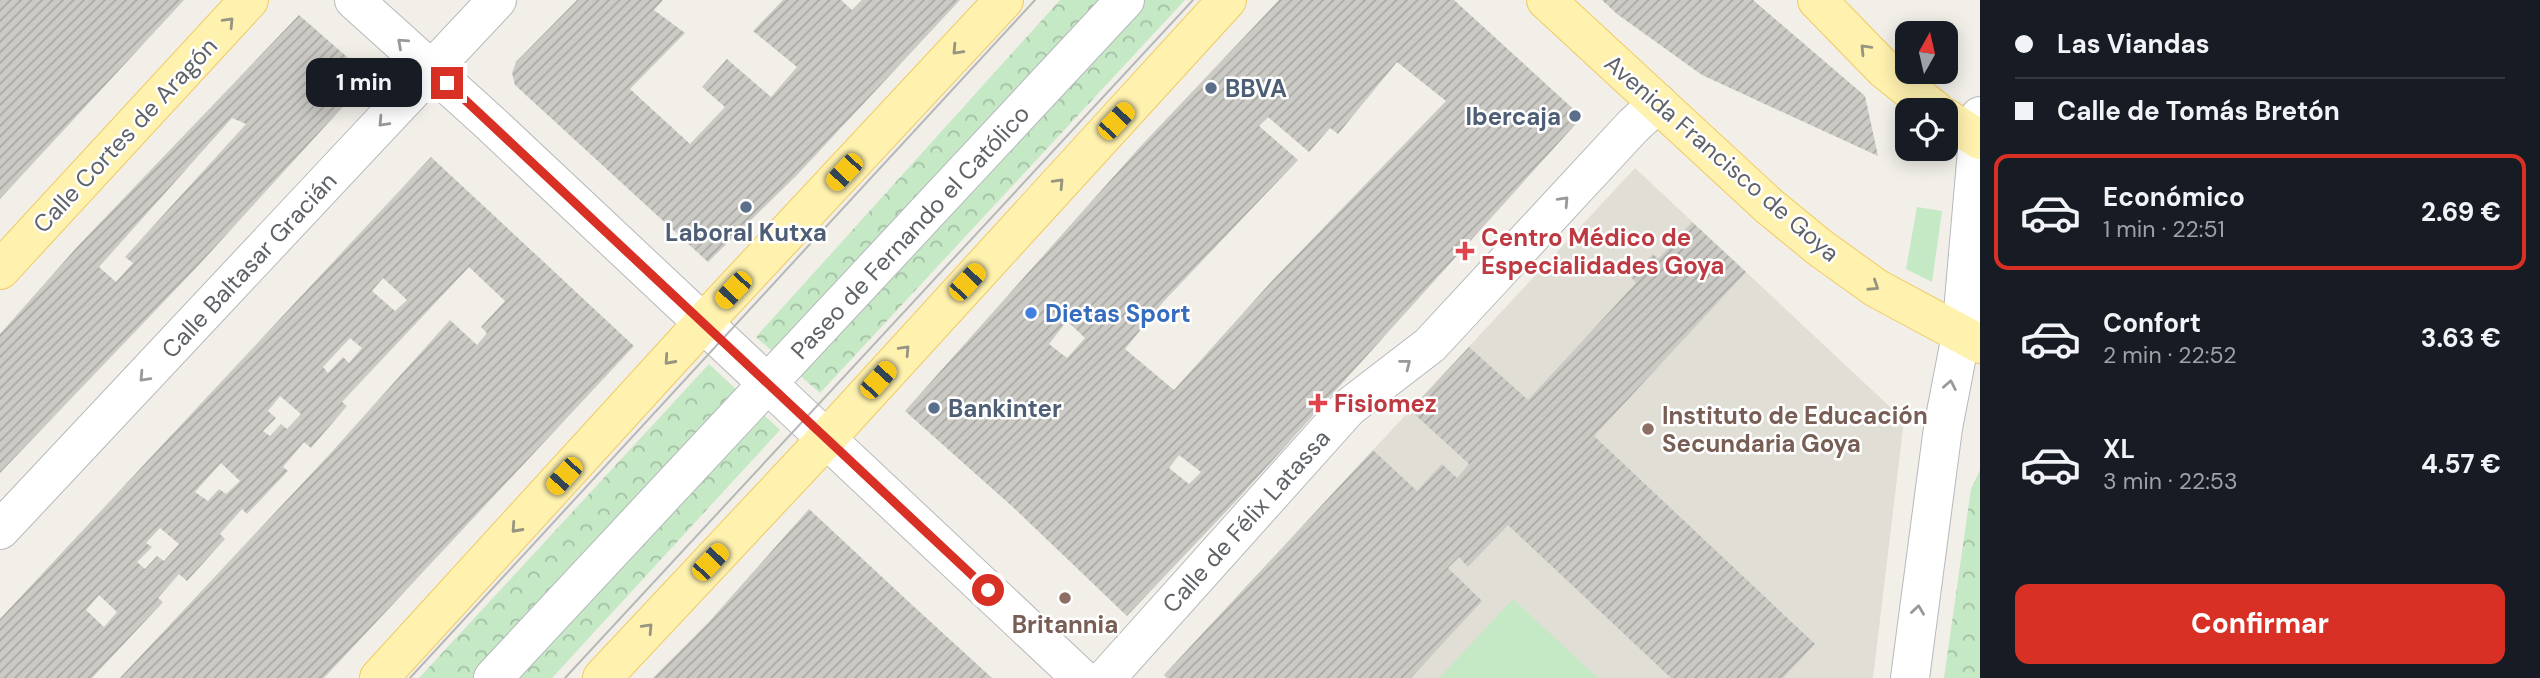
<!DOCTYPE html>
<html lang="es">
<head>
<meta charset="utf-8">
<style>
	body { margin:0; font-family:"DM Sans",sans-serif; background:#242831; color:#f1f3f6; height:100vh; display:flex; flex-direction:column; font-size:26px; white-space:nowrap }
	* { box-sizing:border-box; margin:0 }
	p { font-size:23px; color:#9ea1a6 }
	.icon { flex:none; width:38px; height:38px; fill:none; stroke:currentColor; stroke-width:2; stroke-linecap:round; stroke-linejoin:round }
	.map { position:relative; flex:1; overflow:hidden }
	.side { display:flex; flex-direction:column; background:#171b24; width:560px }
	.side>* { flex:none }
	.hud { display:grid; align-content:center; height:154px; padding:0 35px; background:#171b24 }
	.needle { width:46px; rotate:8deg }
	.tools { position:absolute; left:1895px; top:21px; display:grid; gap:14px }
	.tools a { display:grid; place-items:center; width:63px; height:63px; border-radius:14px; background:#171b24; box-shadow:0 4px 18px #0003; font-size:35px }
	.end { position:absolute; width:32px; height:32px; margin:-16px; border:9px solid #d93025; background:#fff; box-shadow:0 0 0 4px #fff }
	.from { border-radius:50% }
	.bubble { position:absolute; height:49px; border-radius:14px; background:#171b24; box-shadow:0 4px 18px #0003; font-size:23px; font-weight:700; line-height:49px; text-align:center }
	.car { position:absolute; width:21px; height:42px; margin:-21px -10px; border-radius:9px; box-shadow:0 0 5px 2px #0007; background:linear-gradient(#f5c518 24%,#345 0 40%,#f5c518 0 76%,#345 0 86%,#f5c518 0) }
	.hud b { display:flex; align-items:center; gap:24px; height:66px; font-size:26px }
	.hud b+b { border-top:2px solid #363941 }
	.hud i { width:18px; height:18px; background:#f1f3f6 }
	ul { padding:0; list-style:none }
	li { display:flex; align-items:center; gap:21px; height:116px; margin:0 14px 10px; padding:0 21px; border:4px solid transparent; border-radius:14px }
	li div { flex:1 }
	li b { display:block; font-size:26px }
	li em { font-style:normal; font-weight:700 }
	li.current { border-color:#d93025 }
	li>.icon { width:63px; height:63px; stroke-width:1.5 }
	.button { display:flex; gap:14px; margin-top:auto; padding:14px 35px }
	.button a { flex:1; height:80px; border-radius:14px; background:#d93025; color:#fff; font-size:28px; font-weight:700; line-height:80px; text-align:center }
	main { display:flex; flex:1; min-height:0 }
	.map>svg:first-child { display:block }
	.education { fill:#e1ded6 }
	.green { fill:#c5e8c5 }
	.park { fill:url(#park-crowns) }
	.building { fill:url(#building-hatch); fill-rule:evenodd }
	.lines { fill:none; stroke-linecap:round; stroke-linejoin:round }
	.minor-casing { stroke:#b5b8bc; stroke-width:40 }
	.major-casing { stroke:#f2c960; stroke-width:40 }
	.minor { stroke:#fff; stroke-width:38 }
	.major { stroke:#fff2af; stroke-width:38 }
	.tram { stroke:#b6b7b8; stroke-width:2 }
	.oneway { stroke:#979581 }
	.oneway2 { stroke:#979a9d }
	.route { stroke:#d93025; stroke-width:9 }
	.service-dot { fill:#5c6f8a; stroke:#fff; stroke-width:2.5 }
	.health-dot { fill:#e0444e; stroke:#fff; stroke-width:2.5 }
	.shop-dot { fill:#3f7fe0; stroke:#fff; stroke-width:2.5 }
	.education-dot { fill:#8d6e63; stroke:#fff; stroke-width:2.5 }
	.labels { text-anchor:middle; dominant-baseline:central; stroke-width:5; stroke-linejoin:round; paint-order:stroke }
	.service-label { font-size:24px; font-weight:bold; fill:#4e5e75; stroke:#fff; text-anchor:start }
	.street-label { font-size:24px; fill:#5f6368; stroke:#fff }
	.health-label { font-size:24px; font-weight:bold; fill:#be3a42; stroke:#fff; text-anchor:start }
	.shop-label { font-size:24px; font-weight:bold; fill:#366cbe; stroke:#fff; text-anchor:start }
	.education-label { font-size:24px; font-weight:bold; fill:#785e54; stroke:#fff; text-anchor:start }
</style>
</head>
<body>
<main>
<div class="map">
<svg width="1980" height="678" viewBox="0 0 1980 678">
	<defs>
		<pattern id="park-crowns" width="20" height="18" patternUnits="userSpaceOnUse" patternTransform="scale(1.75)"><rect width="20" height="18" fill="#c5e8c5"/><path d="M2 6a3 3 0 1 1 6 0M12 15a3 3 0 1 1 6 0" fill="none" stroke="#a3c0a4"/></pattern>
		<pattern id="building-hatch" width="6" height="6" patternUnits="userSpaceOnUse" patternTransform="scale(1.75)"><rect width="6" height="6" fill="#cccac5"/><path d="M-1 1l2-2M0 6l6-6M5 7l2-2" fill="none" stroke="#a9a8a4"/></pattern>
	</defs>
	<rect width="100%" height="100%" fill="#f1efe8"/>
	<!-- education -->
	<path class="education" d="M 1635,168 L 1904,420 L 1873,678 L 1167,678 L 1164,675 Z"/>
	<!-- green -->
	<g class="green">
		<path d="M 1917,207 L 1942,211 L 1932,282 L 1906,269 Z"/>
		<path d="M 1513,599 L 1598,678 L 1439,678 Z"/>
	</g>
	<!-- park -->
	<g class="park">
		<path d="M 1060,0 L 1185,0 L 820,393 L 756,337 Z"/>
		<path d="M 709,364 L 780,430 L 552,678 L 419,678 Z"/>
		<path d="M 1980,470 L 1980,678 L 1944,678 L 1971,489 Z"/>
	</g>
	<!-- building -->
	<g class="building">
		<path d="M 0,0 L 184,0 L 0,199 Z"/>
		<path d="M 577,0 L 663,0 L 654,10 L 685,33 L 630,89 L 690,144 L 725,107 L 702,87 L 727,59 L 771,97 L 797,67 L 753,31 L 783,0 L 841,0 L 852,10 L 862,0 L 960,0 L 798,174 L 708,262 L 515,85 L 512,73 L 516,62 Z"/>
		<path d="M 1279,0 L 1454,0 L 1582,117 L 1236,501 L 1127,616 L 1015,509 L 905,411 L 1139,148 ZM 1397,62 L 1446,101 L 1270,283 L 1174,390 L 1125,349 L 1164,301 L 1298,160 L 1259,126 L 1268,117 L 1309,152 L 1330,128 L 1338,134 ZM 1067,321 L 1085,338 L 1067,358 L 1049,344 ZM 1179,455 L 1201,472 L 1189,484 L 1169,468 Z"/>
		<path d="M 1602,0 L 1753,0 L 1865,96 L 1878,156 L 1702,75 L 1617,14 Z"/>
		<path d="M 299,15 L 370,77 L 196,268 L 0,473 L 0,334 L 77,247 ZM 232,118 L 246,124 L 125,257 L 133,263 L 116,282 L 99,267 Z"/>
		<path d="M 431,157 L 634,346 L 324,678 L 120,678 L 328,456 L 450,320 L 477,345 L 487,333 L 481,327 L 505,301 L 469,267 L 342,402 L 347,406 L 311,448 L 304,442 L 283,467 L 288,471 L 247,514 L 242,509 L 220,534 L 225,539 L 187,581 L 179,574 L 158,598 L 163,602 L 92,678 L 0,678 L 0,619 ZM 383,278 L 407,300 L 395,311 L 372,291 ZM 350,338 L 362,348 L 349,363 L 343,357 L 328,373 L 323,367 ZM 280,396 L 301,414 L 287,429 L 281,424 L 270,436 L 263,431 L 276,418 L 268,411 ZM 221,463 L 240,481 L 226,494 L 219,489 L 208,501 L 195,492 ZM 160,528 L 179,544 L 164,561 L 157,556 L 145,569 L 137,562 L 152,547 L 146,543 ZM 99,595 L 117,612 L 104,627 L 86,610 Z"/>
		<path d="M 1692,222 L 1746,272 L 1594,436 L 1815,644 L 1783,678 L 1671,678 L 1508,525 L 1468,567 L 1459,557 L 1448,568 L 1482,601 L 1411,678 L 1167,678 L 1164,675 L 1373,450 L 1417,491 L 1442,464 L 1457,478 L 1469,464 L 1410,410 L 1469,347 L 1528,400 L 1636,283 L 1632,278 L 1653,254 L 1658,259 Z"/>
		<path d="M 809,509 L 910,603 L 992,678 L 653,678 L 708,623 Z"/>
	</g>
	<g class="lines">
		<defs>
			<g id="minor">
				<path d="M 354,0 L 488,121 L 1081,678"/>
				<path d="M 0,530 L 497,0"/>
				<path d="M 493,678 L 1125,0"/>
				<path d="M 1106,678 L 1348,408 L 1430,345 L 1633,126 L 1658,103"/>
				<path d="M 1910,678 L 1943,428 L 1961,335 L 1980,116"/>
			</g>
			<g id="major">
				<path d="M 1546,0 L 1769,206 L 1819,247 L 1876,288 L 1980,344"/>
				<path d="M 1817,0 L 1885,70 L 1935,110"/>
				<path d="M 1946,118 L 1980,140"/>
				<path d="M 0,270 L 249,0"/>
				<path d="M 379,678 L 703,323 L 1004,0"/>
				<path d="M 602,678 L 827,438 L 1227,0"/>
			</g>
		</defs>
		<!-- minor casing -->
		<use href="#minor" class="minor-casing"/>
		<!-- major casing -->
		<use href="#major" class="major-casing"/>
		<!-- minor -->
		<use href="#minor" class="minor"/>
		<!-- major -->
		<use href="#major" class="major"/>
		<!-- tram -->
		<g class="tram">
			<path d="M 410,678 L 1035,0"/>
			<path d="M 565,678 L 1193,0"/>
		</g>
	</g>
	<!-- one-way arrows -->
	<defs><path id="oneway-chevron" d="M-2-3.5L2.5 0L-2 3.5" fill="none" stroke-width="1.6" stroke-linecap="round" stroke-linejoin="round" transform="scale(1.75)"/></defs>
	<g class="oneway">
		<use href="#oneway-chevron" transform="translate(229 22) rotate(-47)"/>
		<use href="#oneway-chevron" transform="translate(1865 49) rotate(-134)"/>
		<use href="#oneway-chevron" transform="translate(957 50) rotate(133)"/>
		<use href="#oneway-chevron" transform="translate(1059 183) rotate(-47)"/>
		<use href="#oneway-chevron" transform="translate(1874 286) rotate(33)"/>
		<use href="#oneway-chevron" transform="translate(905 350) rotate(-47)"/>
		<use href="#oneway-chevron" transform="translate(669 360) rotate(132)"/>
		<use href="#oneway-chevron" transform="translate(516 528) rotate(132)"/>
		<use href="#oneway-chevron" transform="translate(648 628) rotate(-47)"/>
	</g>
	<g class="oneway2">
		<use href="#oneway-chevron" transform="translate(402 43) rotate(-138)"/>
		<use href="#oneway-chevron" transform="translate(383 122) rotate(133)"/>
		<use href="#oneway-chevron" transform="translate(1564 201) rotate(-47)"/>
		<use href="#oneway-chevron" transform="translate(1406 364) rotate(-38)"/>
		<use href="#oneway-chevron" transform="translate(144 377) rotate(133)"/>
		<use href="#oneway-chevron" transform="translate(1950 385) rotate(-79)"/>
		<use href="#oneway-chevron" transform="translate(1918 610) rotate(-82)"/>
	</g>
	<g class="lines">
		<!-- route -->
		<path class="route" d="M 447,83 L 988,590"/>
	</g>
	<!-- markers -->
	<g class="service-dot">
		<circle cx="1211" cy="88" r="7"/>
		<circle cx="1575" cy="116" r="7"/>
		<circle cx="746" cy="207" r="7"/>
		<circle cx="934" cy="408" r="7"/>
	</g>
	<g class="health-dot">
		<path d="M1461.5 240.5h7v7h7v7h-7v7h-7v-7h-7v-7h7z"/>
		<path d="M1314.5 392.5h7v7h7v7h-7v7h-7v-7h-7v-7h7z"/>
	</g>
	<circle class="shop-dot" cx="1031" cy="313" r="7"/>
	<g class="education-dot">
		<circle cx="1648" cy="429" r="7"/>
		<circle cx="1065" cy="598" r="7"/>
	</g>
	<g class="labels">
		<!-- service labels -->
		<g class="service-label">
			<text x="1225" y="88">BBVA</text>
			<text x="1561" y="116" text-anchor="end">Ibercaja</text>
			<text x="746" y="232" text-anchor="middle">Laboral Kutxa</text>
			<text x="948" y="408">Bankinter</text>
		</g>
		<!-- street labels -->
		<g class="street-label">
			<text transform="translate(125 135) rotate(-47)">Calle Cortes de Aragón</text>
			<text transform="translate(1722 158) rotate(41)">Avenida Francisco de Goya</text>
			<text transform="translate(910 232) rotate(-47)">Paseo de Fernando el Católico</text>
			<text transform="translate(249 265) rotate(-47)">Calle Baltasar Gracián</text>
			<text transform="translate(1246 521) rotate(-48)">Calle de Félix Latassa</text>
		</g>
		<!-- health labels -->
		<g class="health-label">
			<text x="1481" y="237">Centro Médico de<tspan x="1481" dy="28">Especialidades Goya</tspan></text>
			<text x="1334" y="403">Fisiomez</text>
		</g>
		<!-- shop labels -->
		<g class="shop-label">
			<text x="1045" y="313">Dietas Sport</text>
		</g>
		<!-- education labels -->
		<g class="education-label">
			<text x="1662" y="415">Instituto de Educación<tspan x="1662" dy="28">Secundaria Goya</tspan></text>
			<text x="1065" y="624" text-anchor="middle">Britannia</text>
		</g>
	</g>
</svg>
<div class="tools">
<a><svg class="needle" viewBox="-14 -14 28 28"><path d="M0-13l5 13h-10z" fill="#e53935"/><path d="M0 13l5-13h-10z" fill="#9ea1a6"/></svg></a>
<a><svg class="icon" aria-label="locate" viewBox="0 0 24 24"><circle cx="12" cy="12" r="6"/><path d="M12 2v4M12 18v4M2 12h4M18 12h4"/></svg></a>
</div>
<i class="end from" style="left:988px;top:590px"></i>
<i class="end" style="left:447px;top:83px"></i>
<div class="bubble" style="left:306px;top:58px;width:116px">1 min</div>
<i class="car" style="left:1116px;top:121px;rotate:43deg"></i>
<i class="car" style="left:844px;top:172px;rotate:223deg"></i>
<i class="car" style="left:967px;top:282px;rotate:43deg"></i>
<i class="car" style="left:733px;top:290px;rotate:223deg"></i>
<i class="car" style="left:878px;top:380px;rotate:42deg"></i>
<i class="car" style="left:564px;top:476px;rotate:222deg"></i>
<i class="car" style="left:710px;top:562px;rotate:43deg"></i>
</div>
<section class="side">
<div class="hud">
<b><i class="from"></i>Las Viandas</b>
<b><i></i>Calle de Tomás Bretón</b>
</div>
<ul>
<li class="current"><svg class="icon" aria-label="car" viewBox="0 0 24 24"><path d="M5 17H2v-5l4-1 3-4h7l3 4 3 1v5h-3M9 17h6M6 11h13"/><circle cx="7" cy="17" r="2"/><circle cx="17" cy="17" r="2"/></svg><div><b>Económico</b><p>1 min · 22:51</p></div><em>2.69 €</em></li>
<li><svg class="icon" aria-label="car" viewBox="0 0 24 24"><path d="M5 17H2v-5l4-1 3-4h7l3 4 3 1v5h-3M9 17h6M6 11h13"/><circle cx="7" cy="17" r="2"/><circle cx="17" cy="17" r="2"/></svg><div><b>Confort</b><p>2 min · 22:52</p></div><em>3.63 €</em></li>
<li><svg class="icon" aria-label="car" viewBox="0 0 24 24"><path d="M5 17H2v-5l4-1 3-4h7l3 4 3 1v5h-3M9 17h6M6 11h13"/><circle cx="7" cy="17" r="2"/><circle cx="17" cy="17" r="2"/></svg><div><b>XL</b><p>3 min · 22:53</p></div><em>4.57 €</em></li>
</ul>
<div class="button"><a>Confirmar</a></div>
</section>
</main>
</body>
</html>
